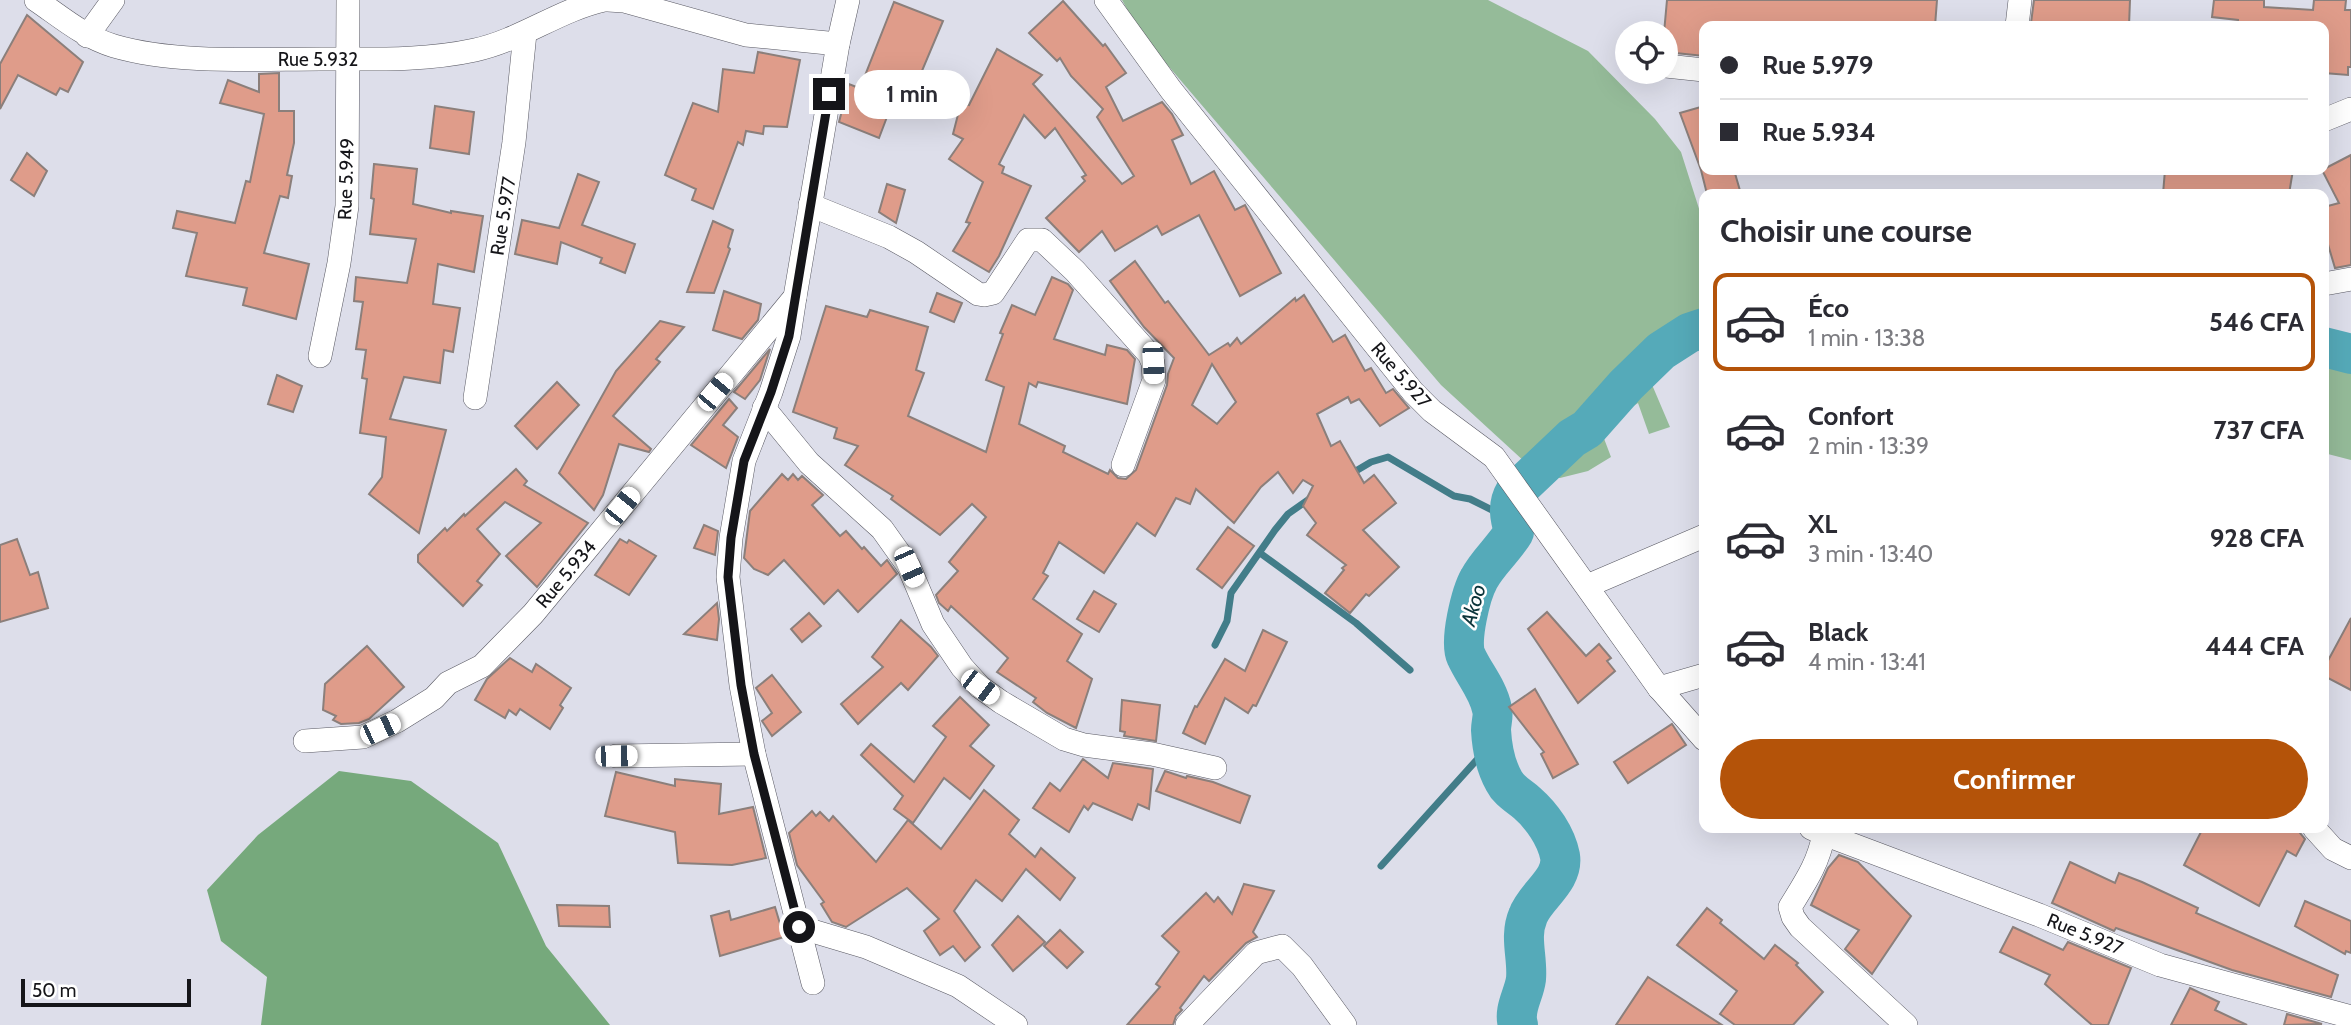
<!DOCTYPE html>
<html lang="fr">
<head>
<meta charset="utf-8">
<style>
	body { margin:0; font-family:Cabin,sans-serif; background:#f7f7f7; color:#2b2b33; height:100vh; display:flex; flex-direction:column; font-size:26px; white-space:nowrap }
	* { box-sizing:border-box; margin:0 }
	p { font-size:23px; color:#7c7c81 }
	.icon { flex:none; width:38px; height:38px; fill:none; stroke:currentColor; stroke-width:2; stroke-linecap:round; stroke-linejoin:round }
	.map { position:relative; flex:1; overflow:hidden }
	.drawer { position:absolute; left:1699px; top:189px; width:630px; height:644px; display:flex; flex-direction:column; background:#fff; border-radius:14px; box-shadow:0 7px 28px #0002 }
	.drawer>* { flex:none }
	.guide { position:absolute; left:1699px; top:21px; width:630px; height:154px; border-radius:14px; box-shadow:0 7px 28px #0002; display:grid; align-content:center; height:154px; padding:0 21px; background:#fff }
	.buttons { position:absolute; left:1615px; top:21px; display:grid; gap:14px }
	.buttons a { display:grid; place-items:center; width:63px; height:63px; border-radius:50%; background:#fff; box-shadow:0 7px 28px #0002; font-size:35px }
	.scale { position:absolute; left:21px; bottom:18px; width:170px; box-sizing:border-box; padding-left:7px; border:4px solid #151519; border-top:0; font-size:19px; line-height:24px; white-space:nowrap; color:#151519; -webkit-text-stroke:5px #fff; paint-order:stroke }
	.end { position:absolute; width:32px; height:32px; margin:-16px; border:9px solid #151519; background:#fff; box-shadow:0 0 0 4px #fff }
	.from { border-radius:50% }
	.bubble { position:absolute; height:49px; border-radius:24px; background:#fff; box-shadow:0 7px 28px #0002; font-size:23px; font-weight:700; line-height:49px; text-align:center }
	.car { position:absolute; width:21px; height:42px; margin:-21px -10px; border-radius:9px; box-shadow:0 0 5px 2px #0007; background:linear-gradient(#fff 24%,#345 0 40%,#fff 0 76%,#345 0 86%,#fff 0) }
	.guide b { display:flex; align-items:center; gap:24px; height:66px; font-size:26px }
	.guide b+b { border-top:2px solid #e1e1e2 }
	.guide i { width:18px; height:18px; background:#2b2b33 }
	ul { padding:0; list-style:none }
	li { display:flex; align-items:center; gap:21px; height:98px; margin:0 14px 10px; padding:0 7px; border:4px solid transparent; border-radius:14px }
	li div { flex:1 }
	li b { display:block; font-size:26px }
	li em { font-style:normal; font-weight:700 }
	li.on { border-color:#b45309 }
	li>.icon { width:63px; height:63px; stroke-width:1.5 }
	h2 { padding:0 21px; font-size:32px; line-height:84px }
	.cta { display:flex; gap:14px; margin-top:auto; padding:14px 21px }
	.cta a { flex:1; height:80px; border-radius:42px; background:#b45309; color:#fff; font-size:28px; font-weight:700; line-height:80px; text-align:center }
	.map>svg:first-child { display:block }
	.green { fill:#95bb99 }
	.forest { fill:#76a97c }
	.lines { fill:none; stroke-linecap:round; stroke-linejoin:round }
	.stream { stroke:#427d89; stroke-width:7 }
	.river { stroke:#55aab9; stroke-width:40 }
	.building { fill:#df9c8a; stroke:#8b7f7b; stroke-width:2; fill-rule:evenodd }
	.minor-casing { stroke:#595963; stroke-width:24 }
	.minor { stroke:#fff; stroke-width:23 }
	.route { stroke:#151519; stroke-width:9 }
	.labels { text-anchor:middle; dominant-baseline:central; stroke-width:5; stroke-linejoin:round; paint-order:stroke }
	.street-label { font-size:19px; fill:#151519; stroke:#fff }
	.water-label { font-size:21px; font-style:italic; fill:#0b353b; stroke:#fff }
</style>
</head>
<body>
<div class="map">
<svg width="2351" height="1025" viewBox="0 0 2351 1025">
	<rect width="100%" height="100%" fill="#dddeea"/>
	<!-- green -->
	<g class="green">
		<path d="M 1122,0 L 1488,0 L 1588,51 L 1655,119 L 1681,152 L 1701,215 L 1704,215 L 1704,339 L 1687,345 L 1650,380 L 1670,427 L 1649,434 L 1638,403 L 1600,428 L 1611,457 L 1588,471 L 1560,478 L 1545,477 L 1526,463 L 1441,385 L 1141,34 Z"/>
		<path d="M 2324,338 L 2351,341 L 2351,460 L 2324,453 Z"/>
	</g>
	<!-- forest -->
	<path class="forest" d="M 339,771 L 411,781 L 498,843 L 546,946 L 610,1025 L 261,1025 L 267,977 L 221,941 L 207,890 L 258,835 Z"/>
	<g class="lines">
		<!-- stream -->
		<g class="stream">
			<path d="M 1349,475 L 1371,462 L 1388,457 L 1454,496 L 1470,499 L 1506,517 L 1510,515"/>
			<path d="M 1260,553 L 1356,623 L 1410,670"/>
			<path d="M 1215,645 L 1227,621 L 1231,593 L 1275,530 L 1288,514 L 1312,497"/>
			<path d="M 1381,866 L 1492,743"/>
		</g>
		<!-- river -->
		<g class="river">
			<path d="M 2324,347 L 2351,354"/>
			<path d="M 1518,1025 C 1513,1009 1524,995 1526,979 C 1528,957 1519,937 1528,916 C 1535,896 1564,880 1560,856 C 1556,836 1542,816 1527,803 C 1519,796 1509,791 1504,781 C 1495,765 1492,748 1491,730 C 1491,723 1494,715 1492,709 C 1488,689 1474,674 1466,656 C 1459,642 1471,593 1479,579 C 1488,562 1504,549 1514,532 C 1510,518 1507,505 1515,492 L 1572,438 L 1587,429 L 1626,385 L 1661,351 L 1689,333 L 1704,328"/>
		</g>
	</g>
	<!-- building -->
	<g class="building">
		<path d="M 1667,0 L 1937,0 L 1935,26 L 1704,26 L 1704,56 L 1666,52 L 1666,33 L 1664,33 Z"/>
		<path d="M 2034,0 L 2130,0 L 2129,26 L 2061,26 L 2031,23 Z"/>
		<path d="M 2214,0 L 2264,0 L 2264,7 L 2313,10 L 2314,0 L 2346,0 L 2345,10 L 2351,10 L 2351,67 L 2348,67 L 2348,75 L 2324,73 L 2324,26 L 2238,26 L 2238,20 L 2212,17 Z"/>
		<path d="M 1063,1 L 1103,46 L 1105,44 L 1126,73 L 1106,87 L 1123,121 L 1162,102 L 1172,114 L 1183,135 L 1172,140 L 1191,184 L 1214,171 L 1235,210 L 1245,205 L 1281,273 L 1240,296 L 1199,215 L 1162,235 L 1157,226 L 1115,251 L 1102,231 L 1079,252 L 1046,218 L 1085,181 L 1082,177 L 1086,175 L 1055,128 L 1045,138 L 1024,115 L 999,164 L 1004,167 L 1002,173 L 1031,186 L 999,256 L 989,272 L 953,251 L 970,223 L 966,222 L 983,182 L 949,159 L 963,139 L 953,134 L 961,103 L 969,105 L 997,49 L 1042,75 L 1033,84 L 1122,184 L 1134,176 L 1097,117 L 1103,109 L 1071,76 L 1060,58 L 1057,61 L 1029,33 Z"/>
		<path d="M 894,2 L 943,21 L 919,78 L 904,72 L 879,138 L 839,122 L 849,84 L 859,88 L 860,82 L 862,83 Z"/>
		<path d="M 27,15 L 83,62 L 68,92 L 60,88 L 56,95 L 18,75 L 0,109 L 0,64 Z"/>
		<path d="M 758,52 L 800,60 L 787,127 L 764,126 L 763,134 L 746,131 L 743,145 L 738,142 L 713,209 L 692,200 L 696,189 L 665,175 L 693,103 L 718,112 L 723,69 L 754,73 Z"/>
		<path d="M 279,73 L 279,111 L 294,111 L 294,143 L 287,175 L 292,176 L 288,198 L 280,196 L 264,253 L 309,264 L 296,319 L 243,305 L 247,288 L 186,276 L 197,233 L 173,228 L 177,211 L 235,223 L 246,181 L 250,182 L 264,114 L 220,103 L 228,80 L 259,92 L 259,74 Z"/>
		<path d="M 435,106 L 474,112 L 469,154 L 430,148 Z"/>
		<path d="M 1704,106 L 1704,170 L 1734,170 L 1741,194 L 1707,194 L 1701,170 L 1680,113 Z"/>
		<path d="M 27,153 L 47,171 L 34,196 L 11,180 Z"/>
		<path d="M 2351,155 L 2351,265 L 2335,268 L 2324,231 L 2324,207 L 2339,203 L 2322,170 Z"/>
		<path d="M 374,164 L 417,169 L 413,204 L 451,213 L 451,211 L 483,216 L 474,272 L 438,264 L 433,304 L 460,308 L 453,352 L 444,350 L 440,383 L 404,377 L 390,419 L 446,430 L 419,533 L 369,494 L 382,477 L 386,437 L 360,433 L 367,379 L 362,378 L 366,350 L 356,349 L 363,302 L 354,301 L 356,277 L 407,283 L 416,239 L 370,234 L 374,199 L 371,198 Z"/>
		<path d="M 2165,170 L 2293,170 L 2289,194 L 2163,194 Z"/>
		<path d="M 578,174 L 599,182 L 582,225 L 635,244 L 625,273 L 600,263 L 602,258 L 561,242 L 557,264 L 515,254 L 522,220 L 559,228 Z"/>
		<path d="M 887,184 L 905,190 L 896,223 L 879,212 Z"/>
		<path d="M 713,221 L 733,230 L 728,247 L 730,249 L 714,293 L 687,292 Z"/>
		<path d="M 1135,261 L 1165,303 L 1168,301 L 1209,355 L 1228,343 L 1230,346 L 1237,338 L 1241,344 L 1295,298 L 1296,301 L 1304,295 L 1333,342 L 1345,335 L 1365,371 L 1371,368 L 1386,393 L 1393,389 L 1409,408 L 1380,426 L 1359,399 L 1351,403 L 1348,397 L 1317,414 L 1331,446 L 1340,441 L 1364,483 L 1374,475 L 1396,503 L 1363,530 L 1399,567 L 1369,596 L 1366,594 L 1350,613 L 1325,593 L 1344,570 L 1342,568 L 1346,565 L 1307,535 L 1316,523 L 1303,506 L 1313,486 L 1303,480 L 1293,493 L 1278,472 L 1261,487 L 1234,523 L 1196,489 L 1190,504 L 1176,498 L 1155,536 L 1137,523 L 1104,573 L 1059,542 L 1043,573 L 1048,576 L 1033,599 L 1082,634 L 1067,661 L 1092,679 L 1076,728 L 1047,713 L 1033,702 L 1036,698 L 997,672 L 1008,658 L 951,606 L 948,611 L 939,603 L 936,595 L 958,571 L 949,562 L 986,517 L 972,504 L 940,535 L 891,499 L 893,496 L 845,465 L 858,446 L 834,438 L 837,428 L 793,412 L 826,306 L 867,317 L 870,310 L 928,327 L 916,370 L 924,373 L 908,416 L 986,452 L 1004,387 L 986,380 L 1003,334 L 1000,333 L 1012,305 L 1035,315 L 1052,277 L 1068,284 L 1073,290 L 1054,339 L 1105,355 L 1107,345 L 1127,350 L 1135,359 L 1127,404 L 1038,382 L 1036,387 L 1029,383 L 1019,424 L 1065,446 L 1063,452 L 1108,474 L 1110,470 L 1118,478 L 1126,479 L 1136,470 L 1167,385 L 1168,374 L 1174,358 L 1144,327 L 1110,281 ZM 1212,364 L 1236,402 L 1217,424 L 1192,405 Z"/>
		<path d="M 724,291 L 761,304 L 758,320 L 742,339 L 713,330 Z"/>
		<path d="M 937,293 L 962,303 L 954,322 L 930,312 Z"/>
		<path d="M 660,321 L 684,327 L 656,359 L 660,362 L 613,416 L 651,449 L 649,452 L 619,444 L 603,495 L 594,510 L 559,473 L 616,371 Z"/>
		<path d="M 770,349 L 760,380 L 745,399 L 734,392 Z"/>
		<path d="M 277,375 L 302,386 L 293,412 L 268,404 Z"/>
		<path d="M 557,382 L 579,405 L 537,449 L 515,426 Z"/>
		<path d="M 729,399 L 737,408 L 723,425 L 738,437 L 726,468 L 691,445 Z"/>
		<path d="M 516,469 L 527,481 L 524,485 L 588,523 L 537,587 L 506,556 L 541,523 L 505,502 L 477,529 L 500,554 L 477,581 L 482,585 L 463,606 L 418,562 L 418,555 L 445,528 L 447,531 L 464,514 L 465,516 Z"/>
		<path d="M 782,474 L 788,480 L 793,474 L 798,480 L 802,476 L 823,495 L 812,505 L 840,536 L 846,531 L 862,549 L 864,547 L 881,566 L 887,560 L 897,574 L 858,612 L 838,590 L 824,604 L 784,560 L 768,575 L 754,569 L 744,558 L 750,511 Z"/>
		<path d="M 704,525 L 718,531 L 715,555 L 694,548 Z"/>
		<path d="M 1228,527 L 1254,546 L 1222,588 L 1197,569 Z"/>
		<path d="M 17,539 L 30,575 L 38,572 L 48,608 L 0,622 L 0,545 Z"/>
		<path d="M 620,539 L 627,543 L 629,540 L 656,556 L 629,595 L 595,575 Z"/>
		<path d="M 1094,591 L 1116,604 L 1099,632 L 1077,619 Z"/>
		<path d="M 717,603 L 719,619 L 717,640 L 684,634 Z"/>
		<path d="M 1547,612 L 1586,656 L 1599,644 L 1611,658 L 1607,661 L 1615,671 L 1578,703 L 1528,629 Z"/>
		<path d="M 809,613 L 821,626 L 802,642 L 791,629 Z"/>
		<path d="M 2351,618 L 2351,690 L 2324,676 L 2324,668 Z"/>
		<path d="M 901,620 L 931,647 L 938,656 L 908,690 L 901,683 L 858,724 L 841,704 L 883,667 L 872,657 Z"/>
		<path d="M 1263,630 L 1287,642 L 1256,706 L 1253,705 L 1248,713 L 1225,698 L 1205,744 L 1183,733 L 1195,706 L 1197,707 L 1225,659 L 1245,671 Z"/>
		<path d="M 367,646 L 404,687 L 369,719 L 359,723 L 341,724 L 333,720 L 336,716 L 323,710 L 325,684 Z"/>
		<path d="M 510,658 L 532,672 L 536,664 L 571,688 L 560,705 L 563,708 L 550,729 L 520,709 L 516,715 L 509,710 L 505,718 L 475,700 L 487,679 Z"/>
		<path d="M 772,675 L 801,712 L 772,736 L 762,721 L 772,713 L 756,688 Z"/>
		<path d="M 1535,689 L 1578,764 L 1553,778 L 1541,754 L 1544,752 L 1509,707 Z"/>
		<path d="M 960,697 L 989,725 L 970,746 L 994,766 L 970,799 L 944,778 L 913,823 L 894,809 L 903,796 L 861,755 L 871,744 L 914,782 L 946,737 L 933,726 Z"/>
		<path d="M 1122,700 L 1160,705 L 1156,741 L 1124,736 L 1125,732 L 1120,731 Z"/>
		<path d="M 1672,724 L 1686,745 L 1628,783 L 1614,762 Z"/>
		<path d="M 1083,759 L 1108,778 L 1113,763 L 1153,769 L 1149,809 L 1138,804 L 1132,820 L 1093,803 L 1088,810 L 1084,806 L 1069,832 L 1033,808 L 1050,783 L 1060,791 Z"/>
		<path d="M 1165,771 L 1186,778 L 1187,776 L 1213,782 L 1250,796 L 1240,823 L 1156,791 Z"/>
		<path d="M 616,772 L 675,786 L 675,779 L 721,784 L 719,814 L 753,807 L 766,858 L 732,865 L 678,863 L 675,832 L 605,816 Z"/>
		<path d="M 984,790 L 1019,820 L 1009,834 L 1035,857 L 1041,848 L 1075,878 L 1060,900 L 1026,869 L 1002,901 L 976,880 L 954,911 L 980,947 L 965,961 L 953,946 L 940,955 L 924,931 L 939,919 L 907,888 L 846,927 L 832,922 L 821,904 L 824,902 L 797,865 L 789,833 L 812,811 L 816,816 L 820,812 L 829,821 L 833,816 L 876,862 L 908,820 L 941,849 Z"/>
		<path d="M 2203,828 L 2296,828 L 2305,839 L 2296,856 L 2287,851 L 2259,906 L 2184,865 Z"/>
		<path d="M 1839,855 L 1858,862 L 1911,916 L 1872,974 L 1845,949 L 1859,930 L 1811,905 L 1828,868 Z"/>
		<path d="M 2070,862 L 2115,883 L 2119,873 L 2142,882 L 2198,908 L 2196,913 L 2338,975 L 2331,997 L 2232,970 L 2116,928 L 2114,931 L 2052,903 Z"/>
		<path d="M 1244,884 L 1274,891 L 1253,932 L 1257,937 L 1246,943 L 1209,981 L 1204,976 L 1180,1008 L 1182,1010 L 1176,1016 L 1173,1025 L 1127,1025 L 1160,987 L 1156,984 L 1179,952 L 1162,936 L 1206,893 L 1214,902 L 1218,897 L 1232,914 Z"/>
		<path d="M 2305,901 L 2351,921 L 2351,953 L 2346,951 L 2345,954 L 2295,926 Z"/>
		<path d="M 557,905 L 609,906 L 610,927 L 559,926 Z"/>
		<path d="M 775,907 L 784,937 L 720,956 L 711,916 L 729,911 L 731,920 Z"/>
		<path d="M 1707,908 L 1722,920 L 1720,923 L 1764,959 L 1775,945 L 1798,963 L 1796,965 L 1823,992 L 1793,1025 L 1735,1025 L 1720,1014 L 1737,991 L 1677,945 Z"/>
		<path d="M 1018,916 L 1045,942 L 1013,971 L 992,945 Z"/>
		<path d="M 2013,927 L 2063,950 L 2068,942 L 2131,968 L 2108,1025 L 2092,1025 L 2045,984 L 2050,975 L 2000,952 Z"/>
		<path d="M 1060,930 L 1083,952 L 1067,968 L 1044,946 Z"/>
		<path d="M 1648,977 L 1722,1025 L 1616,1025 Z"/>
		<path d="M 2190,988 L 2219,1002 L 2215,1010 L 2247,1025 L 2171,1025 Z"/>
		<path d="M 2287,1014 L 2322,1024 L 2284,1025 Z"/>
	</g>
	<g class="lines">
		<defs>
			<g id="minor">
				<path d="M 36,0 C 61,17 84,37 114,46 C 176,64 256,59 321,59 C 372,59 425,61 475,50 C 521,40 559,10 604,0"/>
				<path d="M 608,0 L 624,1 L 746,35 L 838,44 L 848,0"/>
				<path d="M 1106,0 L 1171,90 L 1413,392 L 1432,411 L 1494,457 L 1659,688 L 1704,739"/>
				<path d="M 2017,26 L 2020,0"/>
				<path d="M 87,36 L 113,0"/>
				<path d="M 1666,66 L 1704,70"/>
				<path d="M 2324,120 L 2351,109"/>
				<path d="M 810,205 L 889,237 L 916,252 L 978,294 L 984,295 L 993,293 L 1028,240 L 1042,240 L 1075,271 L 1149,354 L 1153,363 L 1154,380 L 1123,465"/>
				<path d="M 2324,284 L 2351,279"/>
				<path d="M 795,297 L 789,336 L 771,392 L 744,461 L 731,538 L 728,577 L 741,685 L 754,754 L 813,983"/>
				<path d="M 320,356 L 339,263 L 347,206 L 348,0"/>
				<path d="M 475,398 L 514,142 L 525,33"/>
				<path d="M 764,408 L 809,463 L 882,529 L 909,567 L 933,624 L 962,667 L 980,687 L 1001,702 L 1064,739 L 1084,745 L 1152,754 L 1215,768"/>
				<path d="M 1587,586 L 1704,536"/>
				<path d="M 1659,688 L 1704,675"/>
				<path d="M 305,741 L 363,737 L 397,721 L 434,698 L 448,683 L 482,666 L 533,614 L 576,562 L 795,297 L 838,44"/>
				<path d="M 616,756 L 754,754"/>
				<path d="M 1811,828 L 1824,834 C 1818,864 1806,881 1790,907 L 1793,917 L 1800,927 L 1906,1025"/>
				<path d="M 2314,828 L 2333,849 L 2351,858"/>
				<path d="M 1824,834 L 2039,915 L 2160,965 L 2351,1017"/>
				<path d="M 799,927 L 866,947 L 958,986 L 1016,1025"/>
				<path d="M 1187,1025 L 1256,953 L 1282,946 L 1302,966 L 1345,1025"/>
			</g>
		</defs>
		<!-- minor casing -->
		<use href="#minor" class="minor-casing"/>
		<!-- minor -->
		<use href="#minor" class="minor"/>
	</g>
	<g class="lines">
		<!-- route -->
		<path class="route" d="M 799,927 L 754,754 L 741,685 L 728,577 L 731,538 L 744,461 L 771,392 L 789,336 L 829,94"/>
	</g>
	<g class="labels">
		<!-- street labels -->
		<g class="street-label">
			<text x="318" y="59">Rue 5.932</text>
			<text transform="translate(346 179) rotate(-88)">Rue 5.949</text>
			<text transform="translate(503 216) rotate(-81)">Rue 5.977</text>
			<text transform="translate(1401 375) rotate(49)">Rue 5.927</text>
			<text transform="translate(566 574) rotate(-50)">Rue 5.934</text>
			<text transform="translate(2085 934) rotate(22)">Rue 5.927</text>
		</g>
		<!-- water labels -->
		<g class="water-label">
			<text transform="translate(1473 605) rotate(-74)">Akoo</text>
		</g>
	</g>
</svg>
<div class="buttons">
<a><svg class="icon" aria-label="locate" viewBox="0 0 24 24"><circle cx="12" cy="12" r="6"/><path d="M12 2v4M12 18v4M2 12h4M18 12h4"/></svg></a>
</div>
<div class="scale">50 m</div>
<i class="end from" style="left:799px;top:927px"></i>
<i class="end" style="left:829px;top:94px"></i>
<div class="bubble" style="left:854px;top:70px;width:116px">1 min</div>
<i class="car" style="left:1153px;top:363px;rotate:177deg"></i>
<i class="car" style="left:715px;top:392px;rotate:40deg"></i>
<i class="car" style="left:622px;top:506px;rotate:39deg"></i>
<i class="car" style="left:909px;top:567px;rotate:156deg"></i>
<i class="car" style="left:980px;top:687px;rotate:127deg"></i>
<i class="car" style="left:380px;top:729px;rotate:65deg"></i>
<i class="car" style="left:616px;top:756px;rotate:89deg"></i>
<div class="guide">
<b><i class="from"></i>Rue 5.979</b>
<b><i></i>Rue 5.934</b>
</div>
<section class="drawer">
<h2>Choisir une course</h2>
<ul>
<li class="on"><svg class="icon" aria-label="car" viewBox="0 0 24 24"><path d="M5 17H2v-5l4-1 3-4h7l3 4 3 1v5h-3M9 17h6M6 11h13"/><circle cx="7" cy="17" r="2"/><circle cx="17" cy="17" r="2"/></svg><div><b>Éco</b><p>1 min · 13:38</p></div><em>546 CFA</em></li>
<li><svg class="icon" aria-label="car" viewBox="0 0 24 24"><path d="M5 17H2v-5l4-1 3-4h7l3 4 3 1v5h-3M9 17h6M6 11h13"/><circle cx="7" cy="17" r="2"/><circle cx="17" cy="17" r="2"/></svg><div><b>Confort</b><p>2 min · 13:39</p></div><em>737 CFA</em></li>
<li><svg class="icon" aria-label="car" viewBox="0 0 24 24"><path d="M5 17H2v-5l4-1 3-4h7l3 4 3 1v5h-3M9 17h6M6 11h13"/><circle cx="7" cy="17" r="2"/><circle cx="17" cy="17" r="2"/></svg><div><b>XL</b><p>3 min · 13:40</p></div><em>928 CFA</em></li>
<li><svg class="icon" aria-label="car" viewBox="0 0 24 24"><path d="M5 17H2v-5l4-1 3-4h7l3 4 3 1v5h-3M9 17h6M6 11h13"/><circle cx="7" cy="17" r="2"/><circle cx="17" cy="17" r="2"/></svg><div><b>Black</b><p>4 min · 13:41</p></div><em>444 CFA</em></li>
</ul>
<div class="cta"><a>Confirmer</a></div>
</section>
</div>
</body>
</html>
